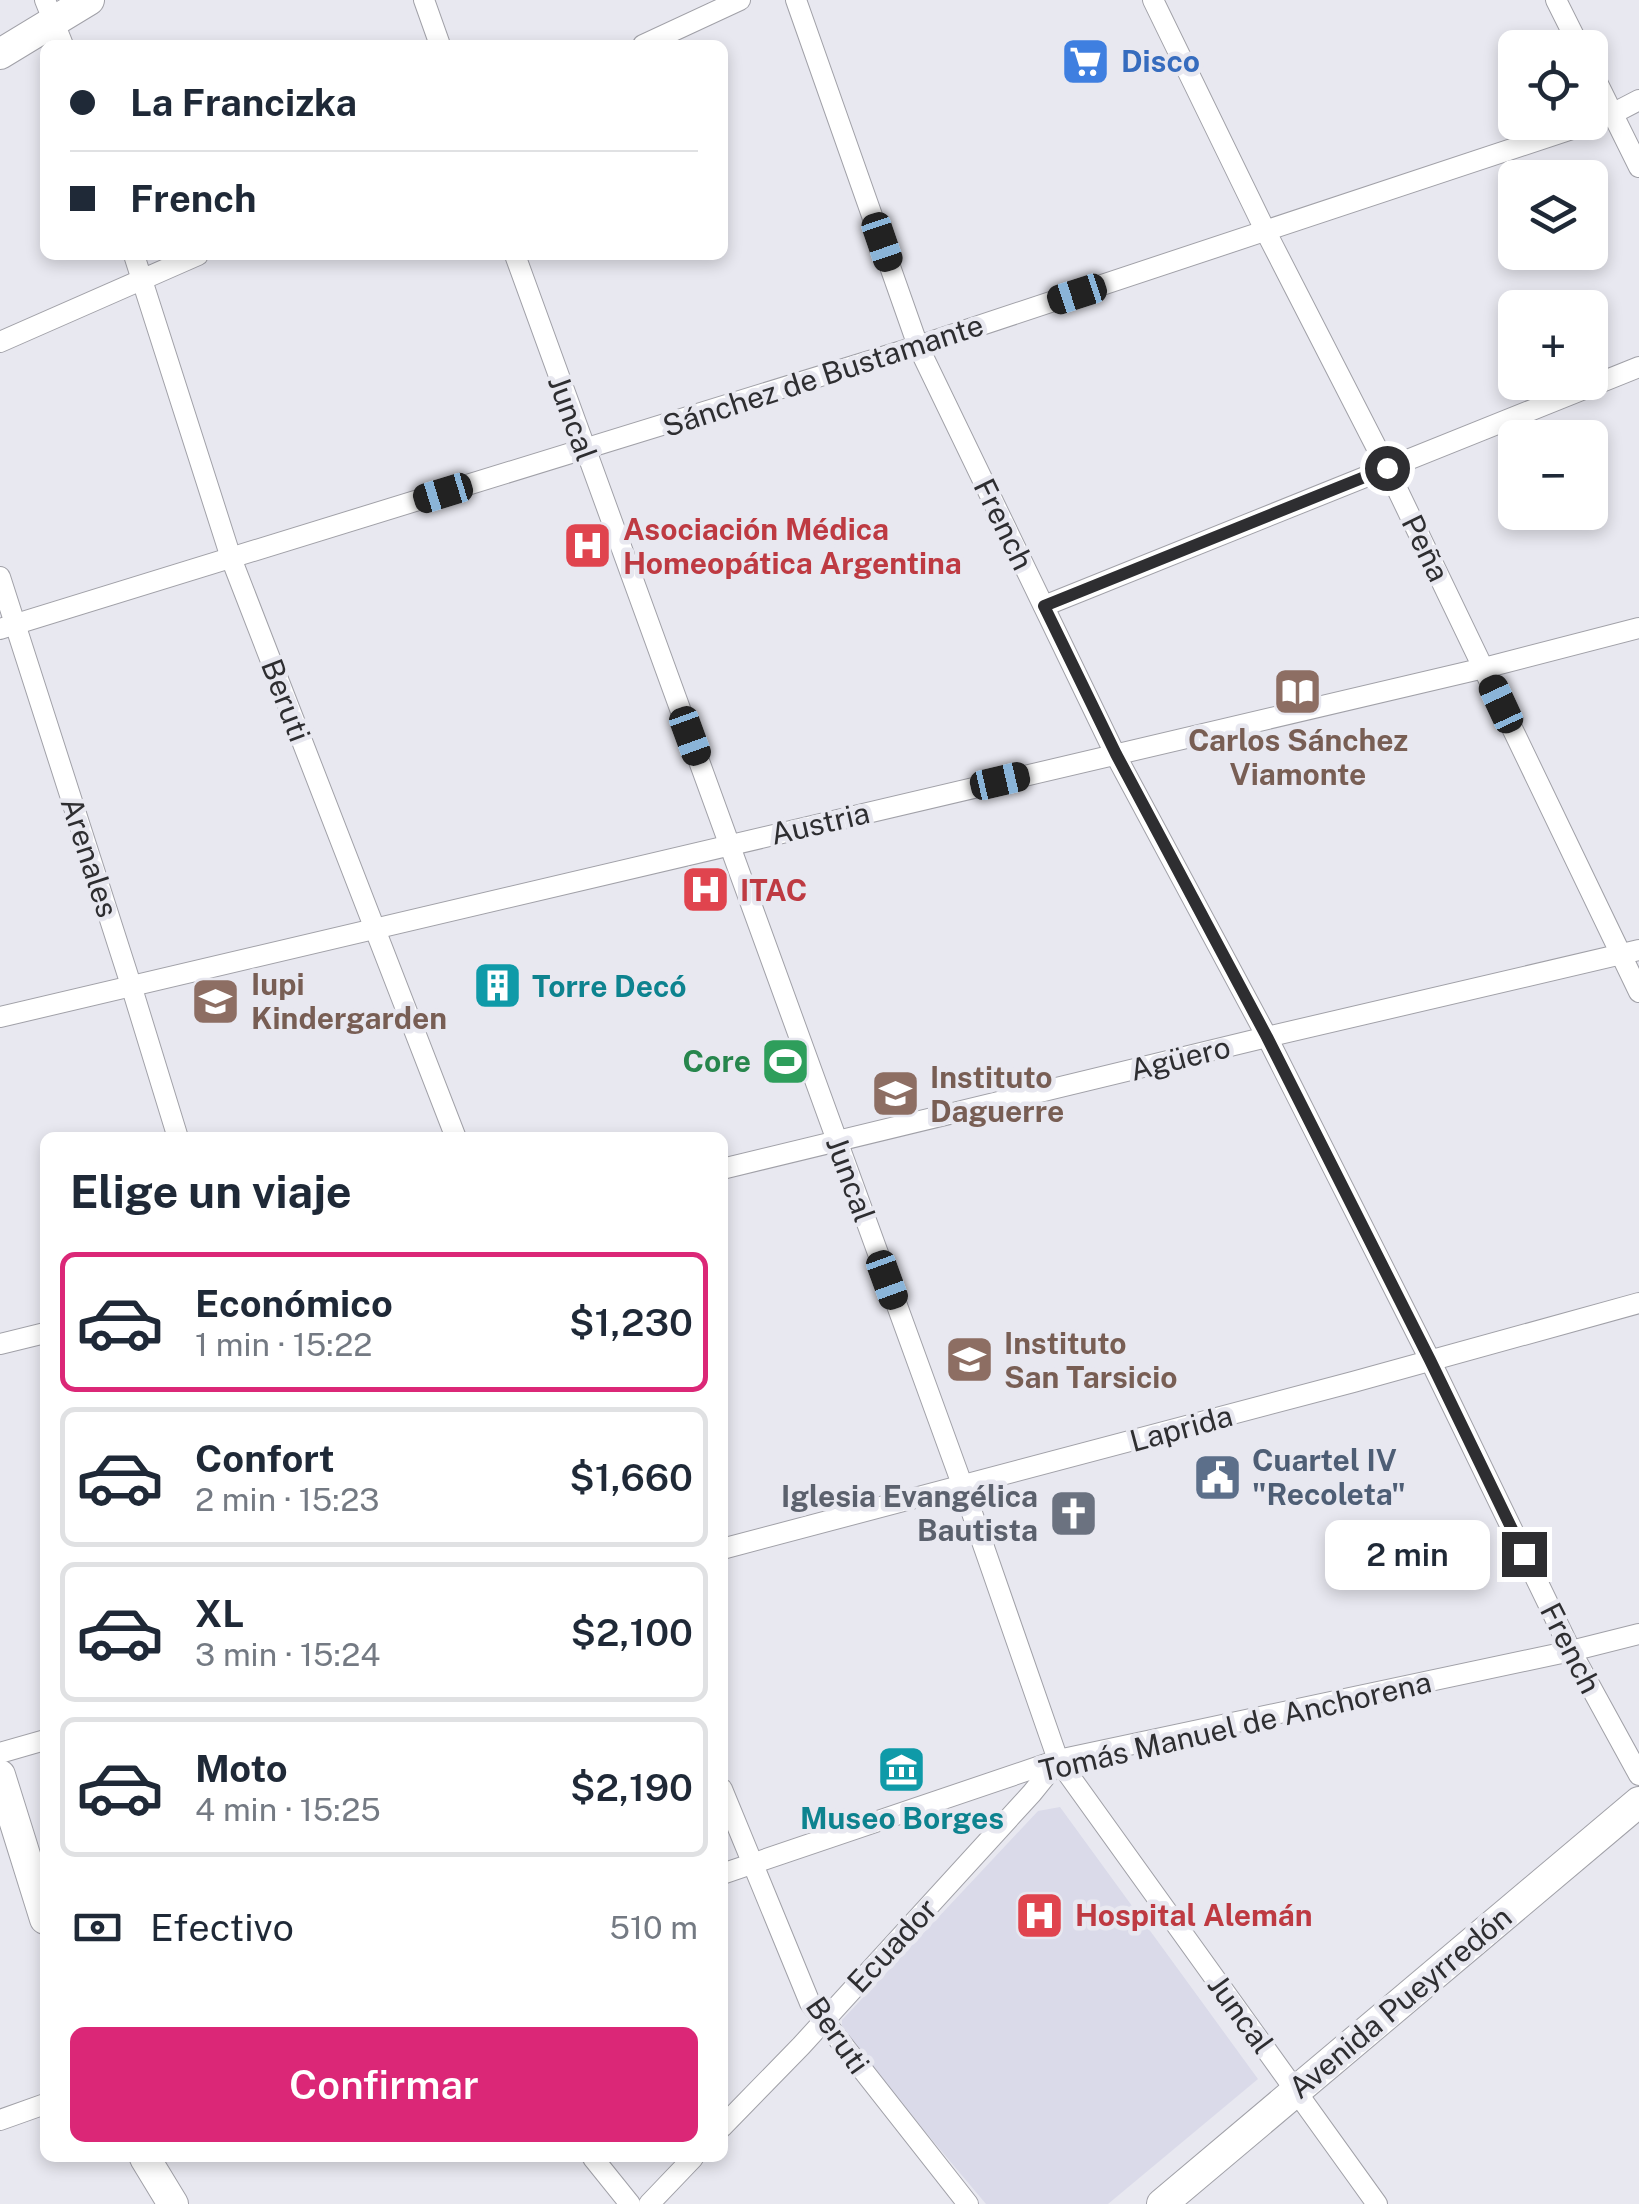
<!DOCTYPE html>
<html lang="es">
<head>
<meta charset="utf-8">
<style>
	body { margin:0; font-family:"Public Sans",sans-serif; background:#f6f6f7; color:#1f2937; height:100vh; display:flex; flex-direction:column; font-size:38px; white-space:nowrap }
	* { box-sizing:border-box; margin:0 }
	p { font-size:32px; color:#747a83 }
	.icon { flex:none; width:55px; height:55px; fill:none; stroke:currentColor; stroke-width:2; stroke-linecap:round; stroke-linejoin:round }
	.map { position:relative; flex:1; overflow:hidden }
	.side { position:absolute; left:40px; top:1132px; width:688px; height:1030px; display:flex; flex-direction:column; background:#fff; border-radius:15px; box-shadow:0 5px 15px #0003 }
	.side>* { flex:none }
	.hud { position:absolute; left:40px; top:40px; width:688px; height:220px; border-radius:15px; box-shadow:0 5px 15px #0003; display:grid; align-content:center; height:220px; padding:0 30px; background:#fff }
	.tools { position:absolute; left:1498px; top:30px; display:grid; gap:20px }
	.tools a { display:grid; place-items:center; width:110px; height:110px; border-radius:15px; background:#fff; box-shadow:0 5px 15px #0003; font-size:50px }
	.end { position:absolute; width:45px; height:45px; margin:-22px; border:12px solid #2e2e31; background:#fff; box-shadow:0 0 0 5px #fff }
	.from { border-radius:50% }
	.bubble { position:absolute; height:70px; border-radius:15px; background:#fff; box-shadow:0 5px 15px #0003; font-size:32px; font-weight:600; line-height:70px; text-align:center }
	.car { position:absolute; width:30px; height:60px; margin:-30px -15px; border-radius:12px; box-shadow:0 0 8px 2px #0007; background:linear-gradient(#222 24%,#8ab4d8 0 40%,#222 0 76%,#8ab4d8 0 86%,#222 0) }
	.hud b { display:flex; align-items:center; gap:35px; height:95px; font-size:38px }
	.hud b+b { border-top:2px solid #e0e1e3 }
	.hud i { width:25px; height:25px; background:#1f2937 }
	ul { padding:0; list-style:none }
	li { display:flex; align-items:center; gap:30px; height:140px; margin:0 20px 15px; padding:0 10px; border:5px solid #e0e1e3; border-radius:15px }
	li div { flex:1 }
	li b { display:block; font-size:38px }
	li em { font-style:normal; font-weight:600 }
	li.active { border-color:#db2777 }
	li>.icon { width:90px; height:90px; stroke-width:1.5 }
	h2 { padding:0 30px; font-size:45px; line-height:120px }
	.pay { display:flex; align-items:center; gap:25px; height:110px; padding:0 30px; font-size:38px }
	.pay p { margin-inline-start:auto }
	.cta { display:flex; gap:20px; margin-top:auto; padding:20px 30px }
	.cta a { flex:1; height:115px; border-radius:15px; background:#db2777; color:#fff; font-size:40px; font-weight:600; line-height:115px; text-align:center }
	.map>svg:first-child { display:block }
	.built { fill:#dadae9 }
	.lines { fill:none; stroke-linecap:round; stroke-linejoin:round }
	.street-casing { stroke:#a1a1a8; stroke-width:22 }
	.secondary-casing { stroke:#a1a1a8; stroke-width:32 }
	.street { stroke:#fff; stroke-width:20 }
	.secondary { stroke:#fff; stroke-width:30 }
	.route { stroke:#2e2e31; stroke-width:12 }
	.labels { text-anchor:middle; dominant-baseline:central; stroke-width:9; stroke-linejoin:round; paint-order:stroke }
	.shop-label { font-size:30px; font-weight:bold; fill:#366cbe; stroke:#e8e8f0; text-anchor:start }
	.street-label { font-size:30px; fill:#2e2e31; stroke:#e8e8f0 }
	.health-label { font-size:30px; font-weight:bold; fill:#be3a42; stroke:#e8e8f0; text-anchor:start }
	.education-label { font-size:30px; font-weight:bold; fill:#785e54; stroke:#e8e8f0; text-anchor:start }
	.culture-label { font-size:30px; font-weight:bold; fill:#0d838f; stroke:#e8e8f0; text-anchor:start }
	.leisure-label { font-size:30px; font-weight:bold; fill:#27864d; stroke:#e8e8f0; text-anchor:end }
	.service-label { font-size:30px; font-weight:bold; fill:#4e5e75; stroke:#e8e8f0; text-anchor:start }
	.worship-label { font-size:30px; font-weight:bold; fill:#5b616d; stroke:#e8e8f0; text-anchor:end }
</style>
</head>
<body>
<div class="map">
<svg width="1639" height="2204" viewBox="0 0 1639 2204">
	<rect width="100%" height="100%" fill="#e8e8f0"/>
	<!-- built -->
	<path class="built" d="M 1060,1807 L 1258,2079 L 1108,2204 L 986,2204 L 842,2033 L 842,2020 L 1038,1811 Z"/>
	<g class="lines">
		<defs>
			<g id="street">
				<path d="M 45,0 L 63,45"/>
				<path d="M 424,0 L 440,45"/>
				<path d="M 796,0 L 918,346 L 1115,754 L 1267,1037 L 1430,1360 L 1571,1651 L 1639,1775"/>
				<path d="M 1153,0 L 1266,232 L 1387,468 L 1639,992"/>
				<path d="M 1556,0 L 1580,48"/>
				<path d="M 643,45 L 740,0"/>
				<path d="M 1590,68 L 1639,167"/>
				<path d="M 134,255 L 231,558 L 456,1138"/>
				<path d="M 515,255 L 963,1487 L 1058,1760 L 1377,2204"/>
				<path d="M 0,342 L 198,255"/>
				<path d="M 0,577 L 131,985 L 178,1138"/>
				<path d="M 1044,606 L 1639,367"/>
				<path d="M 0,629 L 918,346 L 1590,123 L 1612,114 L 1639,100"/>
				<path d="M 0,1017 L 1484,668 L 1639,628"/>
				<path d="M 722,1169 L 1267,1037 L 1639,950"/>
				<path d="M 0,1344 L 45,1333"/>
				<path d="M 722,1549 L 1353,1382 L 1639,1303"/>
				<path d="M 0,1753 L 45,1740"/>
				<path d="M 722,1789 L 810,2003 L 968,2204"/>
				<path d="M 722,1874 L 1058,1760 L 1571,1651 L 1639,1634"/>
				<path d="M 0,2120 L 45,2104"/>
				<path d="M 722,2127 L 801,2046 L 1032,1793 L 1057,1762"/>
				<path d="M 593,2158 L 630,2204"/>
				<path d="M 649,2204 L 693,2158"/>
			</g>
			<g id="secondary">
				<path d="M 0,54 L 89,0"/>
				<path d="M 0,1775 L 45,1919"/>
				<path d="M 145,2158 L 173,2204"/>
				<path d="M 1162,2204 L 1639,1802"/>
			</g>
		</defs>
		<!-- street casing -->
		<use href="#street" class="street-casing"/>
		<!-- secondary casing -->
		<use href="#secondary" class="secondary-casing"/>
		<!-- street -->
		<use href="#street" class="street"/>
		<!-- secondary -->
		<use href="#secondary" class="secondary"/>
	</g>
	<g class="lines">
		<!-- route -->
		<path class="route" d="M 1387,468 L 1044,606 L 1116,754 L 1267,1037 L 1430,1360 L 1524,1554"/>
	</g>
	<!-- icons -->
	<defs>
		<symbol id="supermarket-square" viewBox="-11 -11 22 22"><rect x="-9" y="-9" width="18" height="18" rx="4" fill="#3f7fe0" stroke="#e8e8f0"/><path d="M-6-5.5h2.5l.6 2H6L4.5 2H-2.5L-4.4-4H-6ZM-1.5 3.2a1.3 1.3 0 1 0 .1 0ZM3 3.2a1.3 1.3 0 1 0 .1 0Z" fill="#fff"/></symbol>
		<symbol id="hospital-square" viewBox="-11 -11 22 22"><rect x="-9" y="-9" width="18" height="18" rx="4" fill="#e0444e" stroke="#e8e8f0"/><path d="M-5-5h3v3.5h4V-5h3V5h-3V1.5h-4V5h-3Z" fill="#fff"/></symbol>
		<symbol id="library-square" viewBox="-11 -11 22 22"><rect x="-9" y="-9" width="18" height="18" rx="4" fill="#8d6e63" stroke="#e8e8f0"/><path d="M-6-4Q-3-5.5-.7-3.5V5Q-3 3-6 4ZM6-4Q3-5.5 .7-3.5V5Q3 3 6 4Z" fill="#fff"/></symbol>
		<symbol id="building-square" viewBox="-11 -11 22 22"><rect x="-9" y="-9" width="18" height="18" rx="4" fill="#0f9aa8" stroke="#e8e8f0"/><path d="M-4-6H4V6H1V3H-1V6H-4ZM-2.5-4.3h1.7v1.8h-1.7ZM.8-4.3h1.7v1.8H.8ZM-2.5-1h1.7V.8h-1.7ZM.8-1h1.7V.8H.8Z" fill="#fff"/></symbol>
		<symbol id="school-square" viewBox="-11 -11 22 22"><rect x="-9" y="-9" width="18" height="18" rx="4" fill="#8d6e63" stroke="#e8e8f0"/><path d="M0-5L7-2L0 1L-7-2ZM-4 1L0 2.5L4 1V4Q0 6-4 4Z" fill="#fff"/></symbol>
		<symbol id="stadium-square" viewBox="-11 -11 22 22"><rect x="-9" y="-9" width="18" height="18" rx="4" fill="#2e9e5b" stroke="#e8e8f0"/><path d="M0-5a6.5 5 0 1 0 0 10a6.5 5 0 1 0 0-10ZM-3.5-1.8h7v3.6h-7Z" fill="#fff"/></symbol>
		<symbol id="university-square" viewBox="-11 -11 22 22"><rect x="-9" y="-9" width="18" height="18" rx="4" fill="#8d6e63" stroke="#e8e8f0"/><path d="M0-5L7-2L0 1L-7-2ZM-4 1L0 2.5L4 1V4Q0 6-4 4Z" fill="#fff"/></symbol>
		<symbol id="civic-square" viewBox="-11 -11 22 22"><rect x="-9" y="-9" width="18" height="18" rx="4" fill="#5c6f8a" stroke="#e8e8f0"/><path d="M-.6-6.5H3V-4.5H.6V-3L4-1V1h2V6H-6V1h2V-1L-.6-3ZM-1.2 2.5V6h2.4V2.5Z" fill="#fff"/></symbol>
		<symbol id="church-square" viewBox="-11 -11 22 22"><rect x="-9" y="-9" width="18" height="18" rx="4" fill="#6b7280" stroke="#e8e8f0"/><path d="M-1.2-6h2.4v3.5h3.3v2.4h-3.3V6h-2.4V-.1h-3.3v-2.4h3.3Z" fill="#fff"/></symbol>
		<symbol id="museum-square" viewBox="-11 -11 22 22"><rect x="-9" y="-9" width="18" height="18" rx="4" fill="#0f9aa8" stroke="#e8e8f0"/><path d="M0-6L6-3V-2H-6V-3ZM-5-1h2V3h-2ZM-1-1h2V3h-2ZM3-1h2V3H3ZM-6 4H6V6H-6Z" fill="#fff"/></symbol>
	</defs>
	<g fill-rule="evenodd">
		<use href="#supermarket-square" x="1058" y="34" width="55" height="55"/>
		<use href="#hospital-square" x="560" y="518" width="55" height="55"/>
		<use href="#library-square" x="1270" y="664" width="55" height="55"/>
		<use href="#hospital-square" x="678" y="862" width="55" height="55"/>
		<use href="#building-square" x="470" y="958" width="55" height="55"/>
		<use href="#school-square" x="188" y="974" width="55" height="55"/>
		<use href="#stadium-square" x="758" y="1034" width="55" height="55"/>
		<use href="#university-square" x="868" y="1066" width="55" height="55"/>
		<use href="#school-square" x="942" y="1332" width="55" height="55"/>
		<use href="#civic-square" x="1190" y="1450" width="55" height="55"/>
		<use href="#church-square" x="1046" y="1486" width="55" height="55"/>
		<use href="#museum-square" x="874" y="1742" width="55" height="55"/>
		<use href="#hospital-square" x="1012" y="1888" width="55" height="55"/>
	</g>
	<g class="labels">
		<!-- shop labels -->
		<g class="shop-label">
			<text x="1121" y="61">Disco</text>
		</g>
		<!-- street labels -->
		<g class="street-label">
			<text transform="translate(823 375) rotate(-18)">Sánchez de Bustamante</text>
			<text transform="translate(573 418) rotate(70)">Juncal</text>
			<text transform="translate(1004 524) rotate(64)">French</text>
			<text transform="translate(1426 548) rotate(64)">Peña</text>
			<text transform="translate(286 700) rotate(69)">Beruti</text>
			<text transform="translate(820 823) rotate(-13)">Austria</text>
			<text transform="translate(90 857) rotate(72)">Arenales</text>
			<text transform="translate(1180 1058) rotate(-14)">Agüero</text>
			<text transform="translate(851 1179) rotate(70)">Juncal</text>
			<text transform="translate(1181 1428) rotate(-15)">Laprida</text>
			<text transform="translate(1571 1648) rotate(63)">French</text>
			<text transform="translate(1235 1726) rotate(-13)">Tomás Manuel de Anchorena</text>
			<text transform="translate(892 1945) rotate(-47)">Ecuador</text>
			<text transform="translate(1400 2002) rotate(-40)">Avenida Pueyrredón</text>
			<text transform="translate(1241 2014) rotate(54)">Juncal</text>
			<text transform="translate(838 2035) rotate(55)">Beruti</text>
		</g>
		<!-- health labels -->
		<g class="health-label">
			<text x="623" y="529">Asociación Médica<tspan x="623" dy="34">Homeopática Argentina</tspan></text>
			<text x="740" y="890">ITAC</text>
			<text x="1075" y="1915">Hospital Alemán</text>
		</g>
		<!-- education labels -->
		<g class="education-label">
			<text x="1298" y="740" text-anchor="middle">Carlos Sánchez<tspan x="1298" dy="34">Viamonte</tspan></text>
			<text x="251" y="984">Iupi<tspan x="251" dy="34">Kindergarden</tspan></text>
			<text x="930" y="1077">Instituto<tspan x="930" dy="34">Daguerre</tspan></text>
			<text x="1004" y="1343">Instituto<tspan x="1004" dy="34">San Tarsicio</tspan></text>
		</g>
		<!-- culture labels -->
		<g class="culture-label">
			<text x="532" y="986">Torre Decó</text>
			<text x="902" y="1818" text-anchor="middle">Museo Borges</text>
		</g>
		<!-- leisure labels -->
		<g class="leisure-label">
			<text x="751" y="1061">Core</text>
		</g>
		<!-- service labels -->
		<g class="service-label">
			<text x="1252" y="1460">Cuartel IV<tspan x="1252" dy="34">"Recoleta"</tspan></text>
		</g>
		<!-- worship labels -->
		<g class="worship-label">
			<text x="1038" y="1496">Iglesia Evangélica<tspan x="1038" dy="34">Bautista</tspan></text>
		</g>
	</g>
</svg>
<div class="tools">
<a><svg class="icon" aria-label="locate" viewBox="0 0 24 24"><circle cx="12" cy="12" r="6"/><path d="M12 2v4M12 18v4M2 12h4M18 12h4"/></svg></a>
<a><svg class="icon" aria-label="layers" viewBox="0 0 24 24"><path d="M12 4l9 5-9 5-9-5zM3 14l9 5 9-5"/></svg></a>
<a>+</a>
<a>−</a>
</div>
<i class="end from" style="left:1387px;top:468px"></i>
<i class="end" style="left:1524px;top:1554px"></i>
<div class="bubble" style="left:1325px;top:1520px;width:165px">2 min</div>
<i class="car" style="left:882px;top:242px;rotate:161deg"></i>
<i class="car" style="left:1077px;top:294px;rotate:252deg"></i>
<i class="car" style="left:443px;top:493px;rotate:253deg"></i>
<i class="car" style="left:1501px;top:704px;rotate:335deg"></i>
<i class="car" style="left:690px;top:736px;rotate:160deg"></i>
<i class="car" style="left:1000px;top:781px;rotate:77deg"></i>
<i class="car" style="left:887px;top:1280px;rotate:160deg"></i>
<div class="hud">
<b><i class="from"></i>La Francizka</b>
<b><i></i>French</b>
</div>
<section class="side">
<h2>Elige un viaje</h2>
<ul>
<li class="active"><svg class="icon" aria-label="car" viewBox="0 0 24 24"><path d="M5 17H2v-5l4-1 3-4h7l3 4 3 1v5h-3M9 17h6M6 11h13"/><circle cx="7" cy="17" r="2"/><circle cx="17" cy="17" r="2"/></svg><div><b>Económico</b><p>1 min · 15:22</p></div><em>$1,230</em></li>
<li><svg class="icon" aria-label="car" viewBox="0 0 24 24"><path d="M5 17H2v-5l4-1 3-4h7l3 4 3 1v5h-3M9 17h6M6 11h13"/><circle cx="7" cy="17" r="2"/><circle cx="17" cy="17" r="2"/></svg><div><b>Confort</b><p>2 min · 15:23</p></div><em>$1,660</em></li>
<li><svg class="icon" aria-label="car" viewBox="0 0 24 24"><path d="M5 17H2v-5l4-1 3-4h7l3 4 3 1v5h-3M9 17h6M6 11h13"/><circle cx="7" cy="17" r="2"/><circle cx="17" cy="17" r="2"/></svg><div><b>XL</b><p>3 min · 15:24</p></div><em>$2,100</em></li>
<li><svg class="icon" aria-label="car" viewBox="0 0 24 24"><path d="M5 17H2v-5l4-1 3-4h7l3 4 3 1v5h-3M9 17h6M6 11h13"/><circle cx="7" cy="17" r="2"/><circle cx="17" cy="17" r="2"/></svg><div><b>Moto</b><p>4 min · 15:25</p></div><em>$2,190</em></li>
</ul>
<div class="pay"><svg class="icon" aria-label="cash" viewBox="0 0 24 24"><path d="M3 7h18v10H3z"/><circle cx="12" cy="12" r="2"/></svg>Efectivo<p>510 m</p></div>
<div class="cta"><a>Confirmar</a></div>
</section>
</div>
</body>
</html>
